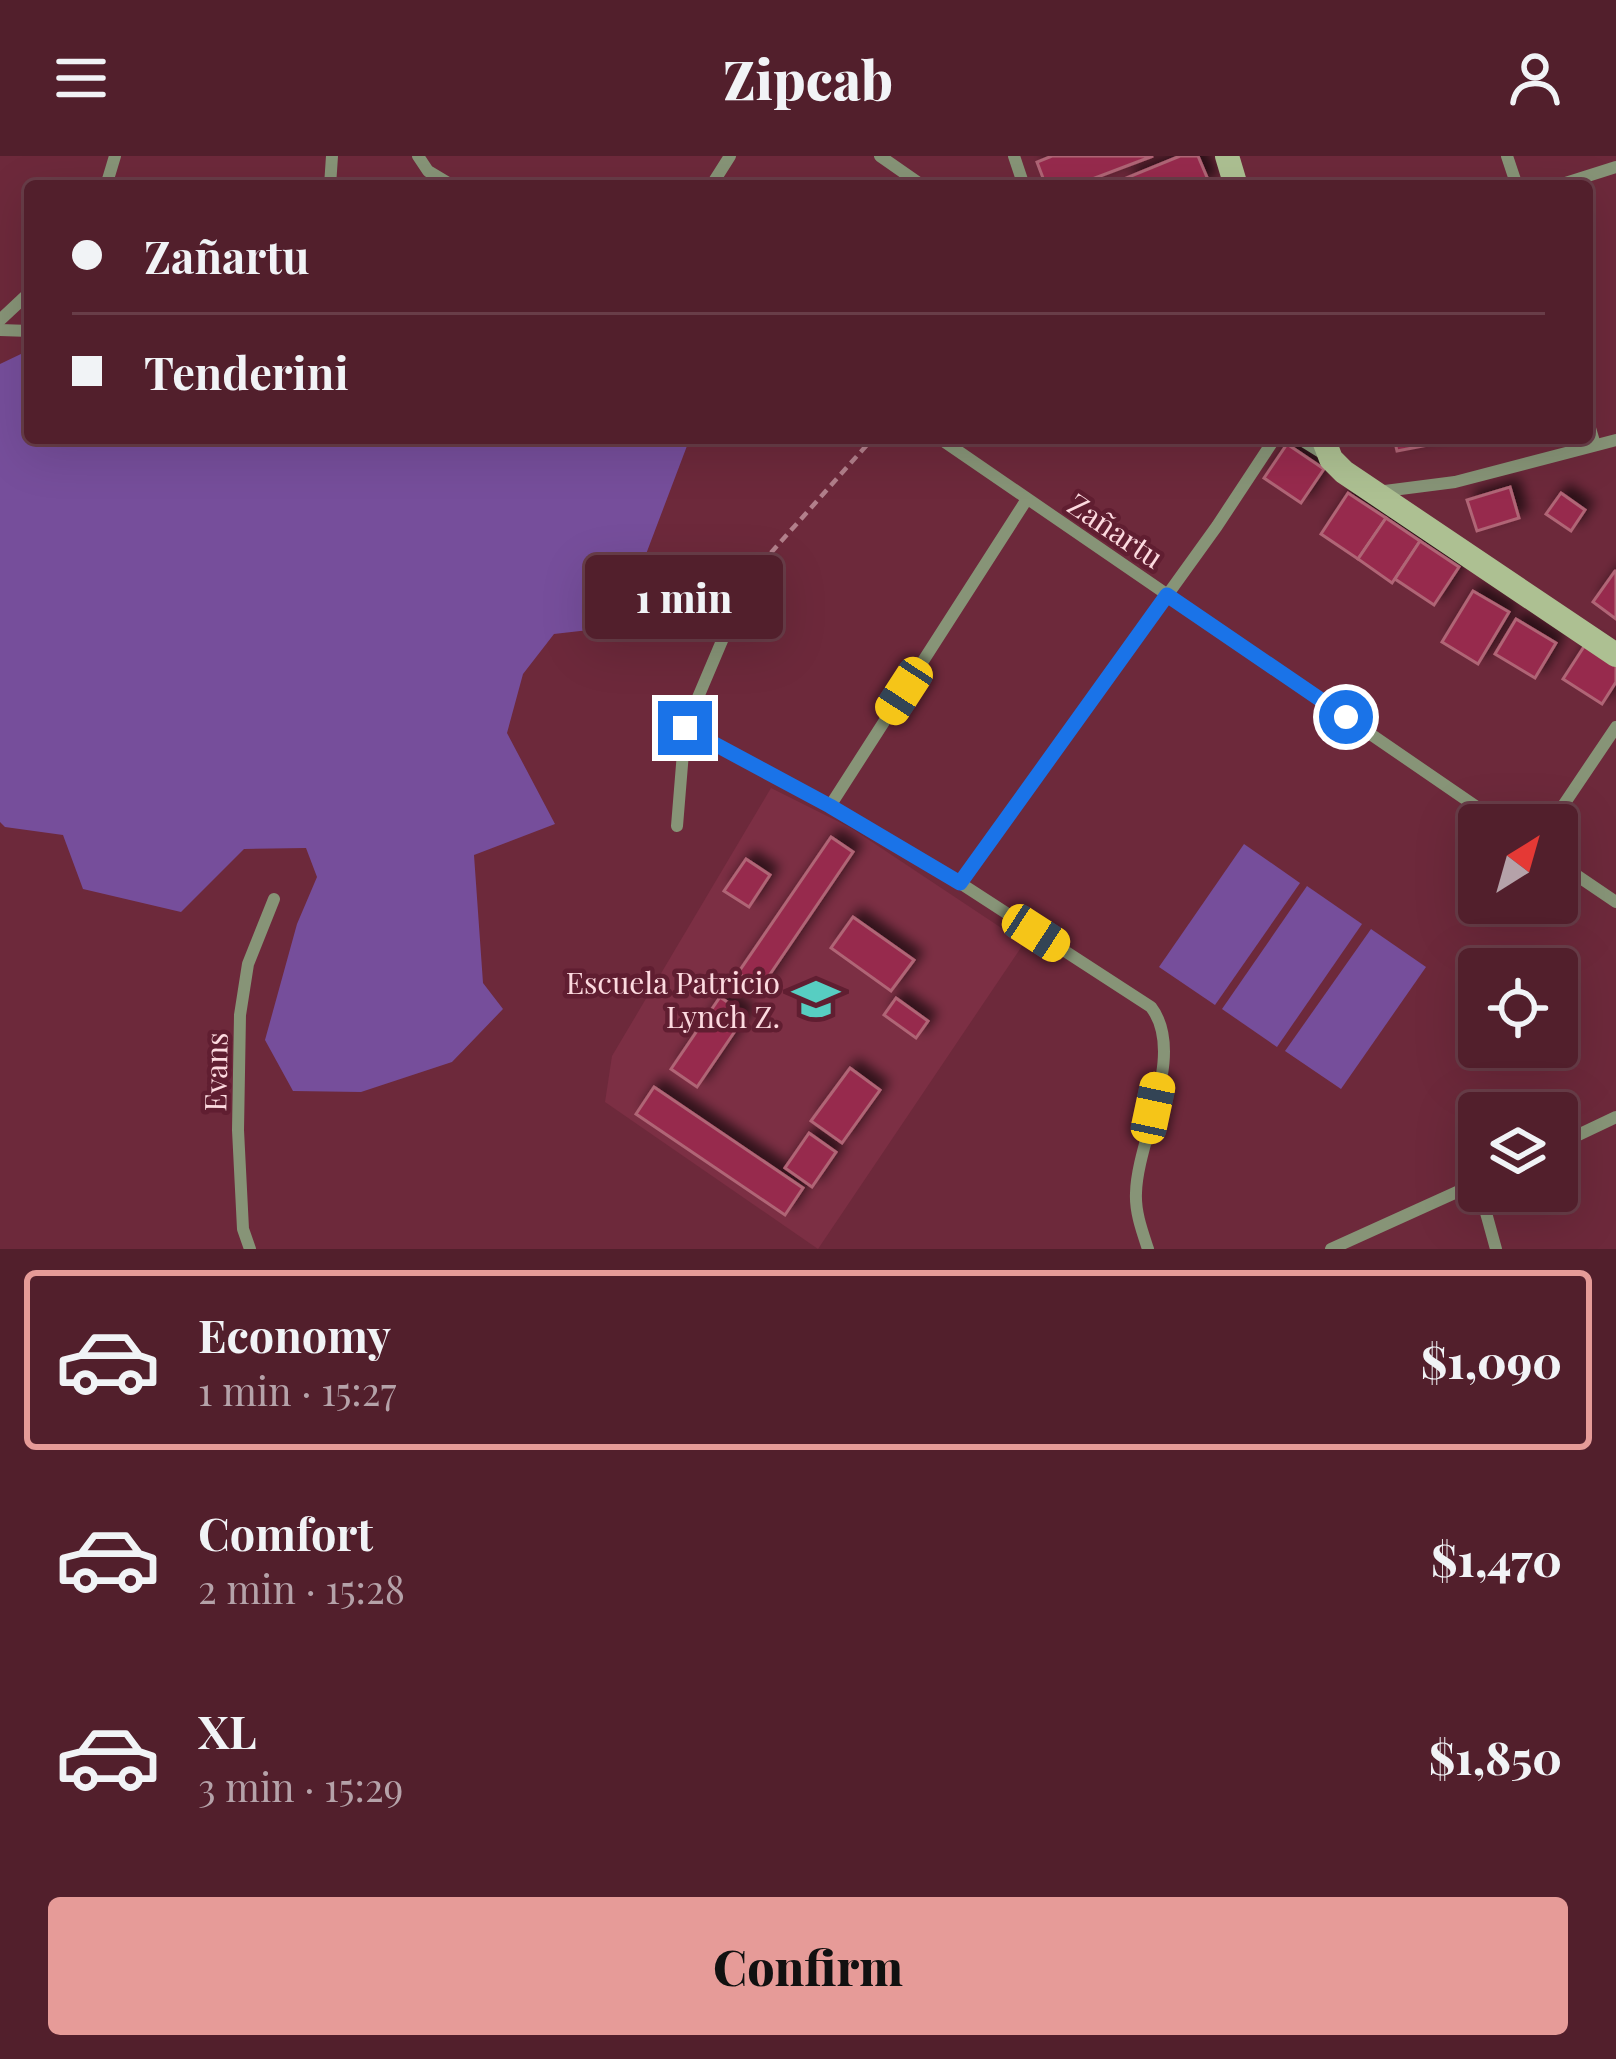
<!DOCTYPE html>
<html lang="en">
<head>
<meta charset="utf-8">
<style>
	body { margin:0; font-family:"Playfair Display",serif; background:#5c2c38; color:#f1f3f6; height:100vh; display:flex; flex-direction:column; font-size:45px; white-space:nowrap }
	* { box-sizing:border-box; margin:0 }
	p { font-size:39px; color:#b5a2a9 }
	.icon { flex:none; width:66px; height:66px; fill:none; stroke:currentColor; stroke-width:2; stroke-linecap:round; stroke-linejoin:round }
	.map { position:relative; height:1093px; overflow:hidden }
	.drawer { display:flex; flex-direction:column; background:#521f2c; flex:1 }
	.drawer>* { flex:none }
	.top-card { position:absolute; left:24px; top:24px; width:1569px; height:264px; border-radius:12px; box-shadow:0 12px 48px #0002,0 0 0 3px #683d48; display:grid; align-content:center; height:264px; padding:0 48px; background:#521f2c }
	.needle { width:78px; rotate:37deg }
	.fabs { position:absolute; left:1458px; top:648px; display:grid; gap:24px }
	.fabs a { display:grid; place-items:center; width:120px; height:120px; border-radius:12px; background:#521f2c; box-shadow:0 12px 48px #0002,0 0 0 3px #683d48; font-size:60px }
	.end { position:absolute; width:54px; height:54px; margin:-27px; border:15px solid #1a73e8; background:#fff; box-shadow:0 0 0 6px #fff }
	.from { border-radius:50% }
	.bubble { position:absolute; height:84px; border-radius:12px; background:#521f2c; box-shadow:0 12px 48px #0002,0 0 0 3px #683d48; font-size:39px; font-weight:800; line-height:84px; text-align:center }
	.car { position:absolute; width:36px; height:72px; margin:-36px -18px; border-radius:15px; box-shadow:0 0 9px 3px #0007; background:linear-gradient(#f5c518 24%,#345 0 40%,#f5c518 0 76%,#345 0 86%,#f5c518 0) }
	.top-card b { display:flex; align-items:center; gap:42px; height:114px; font-size:45px }
	.top-card b+b { border-top:3px solid #683d48 }
	.top-card i { width:30px; height:30px; background:#f1f3f6 }
	ul { padding:21px 0 0; list-style:none }
	li { display:flex; align-items:center; gap:36px; height:180px; margin:0 24px 18px; padding:0 24px; border:6px solid transparent; border-radius:12px }
	li div { flex:1 }
	li b { display:block; font-size:45px }
	li em { font-style:normal; font-weight:800 }
	li.on { border-color:#e69b98 }
	li>.icon { width:108px; height:108px; stroke-width:1.5 }
	.primary-button { display:flex; gap:24px; margin-top:auto; padding:24px 48px }
	.primary-button a { flex:1; height:138px; border-radius:12px; background:#e69b98; color:#111; font-size:48px; font-weight:800; line-height:138px; text-align:center }
	header { display:flex; justify-content:space-between; align-items:center; height:156px; padding:0 48px; background:#521f2c; font-size:54px; font-weight:800 }
	.map>svg:first-child { display:block }
	.built { fill:#7c2f44 }
	.green { fill:#764e9b }
	.building { fill:#972c4d; stroke:#b06576; stroke-width:3; filter:url(#shadow) }
	.lines { fill:none; stroke-linecap:round; stroke-linejoin:round }
	.path { stroke:#b27f8b; stroke-width:4.5; stroke-dasharray:9 6; stroke-linecap:butt }
	.street { stroke:#879477; stroke-width:12 }
	.secondary { stroke:#adc092; stroke-width:24 }
	.route { stroke:#1a73e8; stroke-width:15 }
	.labels { text-anchor:middle; dominant-baseline:central; stroke-width:9; stroke-linejoin:round; paint-order:stroke }
	.street-label { font-size:30px; fill:#fcdadf; stroke:#601e31 }
	.poi-label { font-size:30px; fill:#fcdadf; stroke:#601e31; text-anchor:end }
</style>
</head>
<body>
<header><svg class="icon" aria-label="menu" viewBox="0 0 24 24"><path d="M4 6h16M4 12h16M4 18h16"/></svg>Zipcab<svg class="icon" aria-label="person" viewBox="0 0 24 24"><circle cx="12" cy="8" r="4"/><path d="M4 21q1-7 8-7t8 7"/></svg></header>
<div class="map">
<svg width="1616" height="1093" viewBox="0 0 1616 1093">
	<defs>
		<filter id="shadow"><feDropShadow dx="8" dy="-8" stdDeviation="6" flood-color="#0009"/></filter>
	</defs>
	<rect width="100%" height="100%" fill="#6d293b"/>
	<!-- built -->
	<path class="built" d="M 771,632 L 851,672 L 1024,787 L 818,1093 L 605,946 L 612,900 Z"/>
	<!-- green -->
	<g class="green">
		<path d="M 23,197 L 30,197 L 30,282 L 690,282 L 640,414 L 615,471 L 554,478 L 523,518 L 507,577 L 555,668 L 474,699 L 483,827 L 503,853 L 452,906 L 361,936 L 293,935 L 265,884 L 297,768 L 317,721 L 306,692 L 244,693 L 181,756 L 83,733 L 63,679 L 5,671 L 0,666 L 0,208 Z"/>
		<path d="M 1244,688 L 1300,727 L 1215,849 L 1159,811 Z"/>
		<path d="M 1307,730 L 1362,768 L 1277,891 L 1222,853 Z"/>
		<path d="M 1371,773 L 1426,811 L 1341,933 L 1285,895 Z"/>
	</g>
	<!-- building -->
	<g class="building">
		<path d="M 1052,0 L 1153,0 L 1074,30 L 1046,30 L 1037,6 Z"/>
		<path d="M 1180,0 L 1198,0 L 1209,26 L 1200,30 L 1129,30 L 1126,22 Z"/>
		<path d="M 1394,282 L 1464,282 L 1397,295 Z"/>
		<path d="M 1287,288 L 1324,313 L 1301,347 L 1264,322 Z"/>
		<path d="M 1510,331 L 1519,362 L 1477,375 L 1467,344 Z"/>
		<path d="M 1348,337 L 1386,362 L 1358,403 L 1321,378 Z"/>
		<path d="M 1561,337 L 1585,354 L 1571,375 L 1546,358 Z"/>
		<path d="M 1386,362 L 1420,385 L 1392,427 L 1358,403 Z"/>
		<path d="M 1420,385 L 1459,411 L 1434,449 L 1395,423 Z"/>
		<path d="M 1615,415 L 1616,415 L 1616,463 L 1593,446 Z"/>
		<path d="M 1473,435 L 1509,456 L 1478,508 L 1442,486 Z"/>
		<path d="M 1516,463 L 1556,487 L 1535,522 L 1495,498 Z"/>
		<path d="M 1585,489 L 1616,509 L 1616,526 L 1602,548 L 1563,523 Z"/>
		<path d="M 831,681 L 853,696 L 760,833 L 738,817 Z"/>
		<path d="M 746,703 L 770,719 L 749,751 L 724,735 Z"/>
		<path d="M 853,761 L 914,804 L 891,835 L 831,792 Z"/>
		<path d="M 720,841 L 746,859 L 697,931 L 671,913 Z"/>
		<path d="M 896,842 L 928,865 L 916,882 L 884,859 Z"/>
		<path d="M 850,912 L 880,934 L 842,987 L 811,965 Z"/>
		<path d="M 654,931 L 803,1032 L 785,1059 L 636,958 Z"/>
		<path d="M 809,977 L 836,996 L 812,1031 L 785,1012 Z"/>
	</g>
	<g class="lines">
		<!-- path -->
		<path class="path" d="M 761,408 L 873,282"/>
		<!-- street -->
		<g class="street">
			<path d="M 418,0 L 428,15 L 453,30"/>
			<path d="M 880,0 L 923,30"/>
			<path d="M 1014,0 L 1024,30"/>
			<path d="M 1507,0 L 1517,30"/>
			<path d="M 106,30 L 115,0"/>
			<path d="M 330,30 L 332,0"/>
			<path d="M 711,30 L 730,0"/>
			<path d="M 1556,30 L 1616,11"/>
			<path d="M 0,164 L 30,136"/>
			<path d="M 0,174 L 30,175"/>
			<path d="M 1587,262 L 1595,289"/>
			<path d="M 939,282 L 1503,669"/>
			<path d="M 1298,282 L 1327,300"/>
			<path d="M 1377,336 L 1455,326 L 1616,284"/>
			<path d="M 685,572 L 830,650 L 960,727 L 1151,851 C 1187,898 1137,984 1136,1037 C 1135,1056 1142,1075 1148,1093"/>
			<path d="M 830,650 L 1027,343"/>
			<path d="M 1550,669 L 1616,571"/>
			<path d="M 677,670 L 685,572 L 749,421"/>
			<path d="M 1557,706 L 1616,746"/>
			<path d="M 960,727 L 1217,370 L 1275,282"/>
			<path d="M 1557,989 L 1616,961"/>
			<path d="M 1480,1035 L 1496,1093"/>
			<path d="M 250,1093 L 243,1073 L 238,974 L 240,859 L 248,808 L 274,743"/>
			<path d="M 1331,1093 L 1479,1026"/>
		</g>
		<!-- secondary -->
		<g class="secondary">
			<path d="M 1227,0 L 1236,30"/>
			<path d="M 1323,282 L 1331,303 L 1344,316 L 1616,499"/>
		</g>
	</g>
	<g class="lines">
		<!-- route -->
		<path class="route" d="M 685,572 L 830,650 L 960,727 L 1167,439 L 1346,561"/>
	</g>
	<!-- icons -->
	<defs>
		<symbol id="school-bare" viewBox="-9 -9 18 18"><path d="M0-5L7-2L0 1L-7-2ZM-4 1L0 2.5L4 1V4Q0 6-4 4Z" fill="#57cec2" stroke="#601e31" stroke-width="2.5" paint-order="stroke"/></symbol>
	</defs>
	<g fill-rule="evenodd">
		<use href="#school-bare" x="783" y="810" width="66" height="66"/>
	</g>
	<g class="labels">
		<!-- street labels -->
		<g class="street-label">
			<text transform="translate(1116 374) rotate(34)">Zañartu</text>
			<text transform="translate(215 916) rotate(-89)">Evans</text>
		</g>
		<!-- poi labels -->
		<g class="poi-label">
			<text x="780" y="826">Escuela Patricio<tspan x="780" dy="34">Lynch Z.</tspan></text>
		</g>
	</g>
</svg>
<div class="fabs">
<a><svg class="needle" viewBox="-14 -14 28 28"><path d="M0-13l5 13h-10z" fill="#e53935"/><path d="M0 13l5-13h-10z" fill="#b5a2a9"/></svg></a>
<a><svg class="icon" aria-label="locate" viewBox="0 0 24 24"><circle cx="12" cy="12" r="6"/><path d="M12 2v4M12 18v4M2 12h4M18 12h4"/></svg></a>
<a><svg class="icon" aria-label="layers" viewBox="0 0 24 24"><path d="M12 4l9 5-9 5-9-5zM3 14l9 5 9-5"/></svg></a>
</div>
<i class="end from" style="left:1346px;top:561px"></i>
<i class="end" style="left:685px;top:572px"></i>
<div class="bubble" style="left:585px;top:399px;width:198px">1 min</div>
<i class="car" style="left:904px;top:535px;rotate:213deg"></i>
<i class="car" style="left:1036px;top:777px;rotate:123deg"></i>
<i class="car" style="left:1153px;top:952px;rotate:12deg"></i>
<div class="top-card">
<b><i class="from"></i>Zañartu</b>
<b><i></i>Tenderini</b>
</div>
</div>
<section class="drawer">
<ul>
<li class="on"><svg class="icon" aria-label="car" viewBox="0 0 24 24"><path d="M5 17H2v-5l4-1 3-4h7l3 4 3 1v5h-3M9 17h6M6 11h13"/><circle cx="7" cy="17" r="2"/><circle cx="17" cy="17" r="2"/></svg><div><b>Economy</b><p>1 min · 15:27</p></div><em>$1,090</em></li>
<li><svg class="icon" aria-label="car" viewBox="0 0 24 24"><path d="M5 17H2v-5l4-1 3-4h7l3 4 3 1v5h-3M9 17h6M6 11h13"/><circle cx="7" cy="17" r="2"/><circle cx="17" cy="17" r="2"/></svg><div><b>Comfort</b><p>2 min · 15:28</p></div><em>$1,470</em></li>
<li><svg class="icon" aria-label="car" viewBox="0 0 24 24"><path d="M5 17H2v-5l4-1 3-4h7l3 4 3 1v5h-3M9 17h6M6 11h13"/><circle cx="7" cy="17" r="2"/><circle cx="17" cy="17" r="2"/></svg><div><b>XL</b><p>3 min · 15:29</p></div><em>$1,850</em></li>
</ul>
<div class="primary-button"><a>Confirm</a></div>
</section>
</body>
</html>
